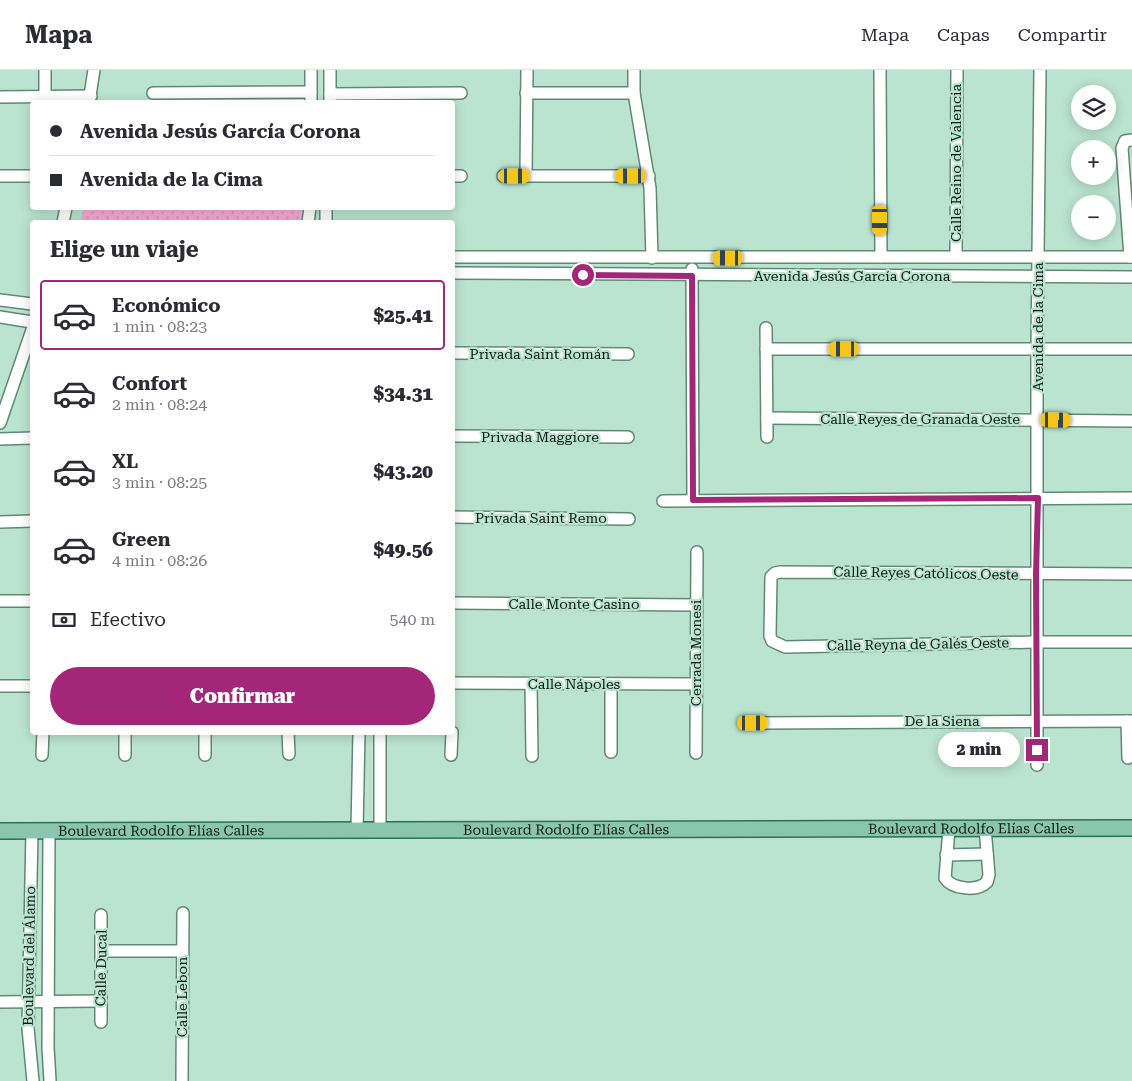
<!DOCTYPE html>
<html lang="es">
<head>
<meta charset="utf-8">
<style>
	body { margin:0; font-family:"Roboto Serif",serif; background:#f7f7f7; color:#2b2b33; height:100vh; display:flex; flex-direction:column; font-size:19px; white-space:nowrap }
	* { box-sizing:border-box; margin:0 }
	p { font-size:16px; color:#7c7c81 }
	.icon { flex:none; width:28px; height:28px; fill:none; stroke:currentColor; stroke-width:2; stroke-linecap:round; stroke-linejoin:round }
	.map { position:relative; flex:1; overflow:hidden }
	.drawer { position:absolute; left:30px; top:150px; width:425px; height:515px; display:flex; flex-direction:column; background:#fff; border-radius:5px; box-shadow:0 2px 12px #0003 }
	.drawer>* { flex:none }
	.guide { position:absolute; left:30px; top:30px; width:425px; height:110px; border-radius:5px; box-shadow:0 2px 12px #0003; display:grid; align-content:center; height:110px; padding:0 20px; background:#fff }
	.tools { position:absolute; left:1071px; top:15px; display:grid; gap:10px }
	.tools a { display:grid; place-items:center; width:45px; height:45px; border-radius:50%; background:#fff; box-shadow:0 2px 12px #0003; font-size:25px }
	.end { position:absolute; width:22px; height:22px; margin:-11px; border:6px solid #a32678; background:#fff; box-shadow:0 0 0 2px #fff }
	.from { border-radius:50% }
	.bubble { position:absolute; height:35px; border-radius:18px; background:#fff; box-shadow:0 2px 12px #0003; font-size:16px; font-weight:800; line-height:35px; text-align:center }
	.car { position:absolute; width:15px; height:30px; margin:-15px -8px; border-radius:6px; box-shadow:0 0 4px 1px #0007; background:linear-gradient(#f5c518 24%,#345 0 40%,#f5c518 0 76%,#345 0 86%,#f5c518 0) }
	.guide b { display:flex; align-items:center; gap:18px; height:48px; font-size:19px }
	.guide b+b { border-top:1px solid #e1e1e2 }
	.guide i { width:12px; height:12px; background:#2b2b33 }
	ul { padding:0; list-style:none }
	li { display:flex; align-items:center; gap:15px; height:70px; margin:0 10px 8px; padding:0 10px; border:2px solid transparent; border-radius:5px }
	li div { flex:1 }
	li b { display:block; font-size:19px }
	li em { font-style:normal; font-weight:800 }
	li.selected { border-color:#a32678 }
	li>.icon { width:45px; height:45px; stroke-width:1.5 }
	h2 { padding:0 20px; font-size:22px; line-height:60px }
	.pay { display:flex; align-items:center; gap:12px; height:55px; padding:0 20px; font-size:19px }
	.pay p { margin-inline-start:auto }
	.action { display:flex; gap:10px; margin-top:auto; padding:10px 20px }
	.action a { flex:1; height:58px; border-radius:30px; background:#a32678; color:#fff; font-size:20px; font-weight:800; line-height:58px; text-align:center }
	header { display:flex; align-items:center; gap:30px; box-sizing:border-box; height:70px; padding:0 25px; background:#fff; border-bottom:1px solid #e1e1e2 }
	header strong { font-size:24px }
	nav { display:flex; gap:28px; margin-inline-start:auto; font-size:18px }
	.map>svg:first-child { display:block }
	.park { fill:url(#park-dots) }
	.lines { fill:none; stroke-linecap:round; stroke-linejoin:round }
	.minor-casing { stroke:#618877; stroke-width:14 }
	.major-casing { stroke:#2b7057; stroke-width:18 }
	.minor { stroke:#fff; stroke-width:11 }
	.major { stroke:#8ac5af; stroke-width:15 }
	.route { stroke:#a32678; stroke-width:6 }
	.labels { text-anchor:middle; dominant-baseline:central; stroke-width:4.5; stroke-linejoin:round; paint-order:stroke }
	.street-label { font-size:14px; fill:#0c1b15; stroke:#bae4d0 }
</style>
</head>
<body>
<header>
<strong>Mapa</strong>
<nav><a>Mapa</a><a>Capas</a><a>Compartir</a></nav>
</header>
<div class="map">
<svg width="1132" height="1011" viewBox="0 0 1132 1011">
	<defs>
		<pattern id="park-dots" width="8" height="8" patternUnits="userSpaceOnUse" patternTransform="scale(1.25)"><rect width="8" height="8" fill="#f8aad5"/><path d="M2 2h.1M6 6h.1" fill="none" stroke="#d392b6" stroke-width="1.8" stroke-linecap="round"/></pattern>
	</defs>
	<rect width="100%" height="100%" fill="#bae4d0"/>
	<!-- park -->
	<path class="park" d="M 84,138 L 302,138 L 300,152 L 80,152 Z"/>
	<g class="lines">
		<defs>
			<g id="minor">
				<path d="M 311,0 L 311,32"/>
				<path d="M 634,0 L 634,23 L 650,118 L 652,188"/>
				<path d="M 880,0 L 881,187"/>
				<path d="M 153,23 L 311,22"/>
				<path d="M 526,23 L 634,23"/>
				<path d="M 330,24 L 461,23"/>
				<path d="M 45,26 L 45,0"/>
				<path d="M 0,27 L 91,26"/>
				<path d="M 89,32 L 94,0"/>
				<path d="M 330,32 L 330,0"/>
				<path d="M 0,106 L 32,106"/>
				<path d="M 452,106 L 461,106"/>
				<path d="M 503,106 L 649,106"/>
				<path d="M 526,106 L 527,0"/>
				<path d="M 63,152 L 66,138"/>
				<path d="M 308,152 L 310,138"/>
				<path d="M 326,152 L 326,138"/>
				<path d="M 956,186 L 957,0"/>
				<path d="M 452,187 L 1132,187"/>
				<path d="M 1130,187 L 1122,78 L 1125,71 L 1132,70"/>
				<path d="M 692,199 L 693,430"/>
				<path d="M 452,203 L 1132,207"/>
				<path d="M 0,230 L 32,234"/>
				<path d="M 0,247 L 32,252"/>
				<path d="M 766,258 L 767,367"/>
				<path d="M 766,279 L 1132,279"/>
				<path d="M 452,283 L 628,284"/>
				<path d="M 767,348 L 1132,351"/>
				<path d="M 0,353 L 32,260"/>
				<path d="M 452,366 L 628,367"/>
				<path d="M 0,369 L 32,368"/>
				<path d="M 663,431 L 1132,428"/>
				<path d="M 452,447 L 629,449"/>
				<path d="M 0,452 L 32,451"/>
				<path d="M 1132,504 L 780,502 L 775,503 L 771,507 L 770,566 L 772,571 L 785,577 L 1036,572 L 1132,572"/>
				<path d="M 0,531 L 32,531"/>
				<path d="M 452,533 L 696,535"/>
				<path d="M 452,613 L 696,614"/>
				<path d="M 531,614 L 532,686"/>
				<path d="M 0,616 L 32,616"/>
				<path d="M 1127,651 L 1128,688"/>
				<path d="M 753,653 L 1132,651"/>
				<path d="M 125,662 L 125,685"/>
				<path d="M 205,662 L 205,685"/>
				<path d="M 288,662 L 289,684"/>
				<path d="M 380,662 L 380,760"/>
				<path d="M 611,682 L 611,614"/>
				<path d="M 696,683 L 697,482"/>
				<path d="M 42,685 L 43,662"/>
				<path d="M 451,685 L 452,662"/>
				<path d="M 1037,695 L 1037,280 L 1040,0"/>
				<path d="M 949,759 L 945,808 C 952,819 977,822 987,812 L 989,805 L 985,758"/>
				<path d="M 357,760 L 359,662"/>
				<path d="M 32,761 L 28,958 L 33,1011"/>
				<path d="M 49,761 L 48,977 L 50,1011"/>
				<path d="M 946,785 L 987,784"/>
				<path d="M 102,881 L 182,881"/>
				<path d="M 0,932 L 100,931"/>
				<path d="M 101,952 L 101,845"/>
				<path d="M 182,1011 L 183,843"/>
			</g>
			<g id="major">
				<path id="s1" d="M 0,761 L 1132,758"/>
			</g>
		</defs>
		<!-- minor casing -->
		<use href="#minor" class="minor-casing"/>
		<!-- major casing -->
		<use href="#major" class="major-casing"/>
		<!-- minor -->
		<use href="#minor" class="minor"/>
		<!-- major -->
		<use href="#major" class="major"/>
	</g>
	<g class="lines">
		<!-- route -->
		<path class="route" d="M 583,205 L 692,206 L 693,430 L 1038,428 L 1036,504 L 1037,680"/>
	</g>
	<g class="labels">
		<!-- street labels -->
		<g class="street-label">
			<text transform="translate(956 93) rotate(-90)">Calle Reino de Valencia</text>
			<text x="852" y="206">Avenida Jesús García Corona</text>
			<text transform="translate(1038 257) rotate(-90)">Avenida de la Cima</text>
			<text x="540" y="284">Privada Saint Román</text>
			<text x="920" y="349">Calle Reyes de Granada Oeste</text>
			<text x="540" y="367">Privada Maggiore</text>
			<text x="541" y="448">Privada Saint Remo</text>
			<text transform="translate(926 503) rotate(1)">Calle Reyes Católicos Oeste</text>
			<text x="574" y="534">Calle Monte Casino</text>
			<text transform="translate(918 574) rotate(-1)">Calle Reyna de Galés Oeste</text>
			<text transform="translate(696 583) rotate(-90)">Cerrada Monesi</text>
			<text x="574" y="614">Calle Nápoles</text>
			<text x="942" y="651">De la Siena</text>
			<text stroke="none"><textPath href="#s1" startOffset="971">Boulevard Rodolfo Elías Calles</textPath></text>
			<text stroke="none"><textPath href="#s1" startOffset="161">Boulevard Rodolfo Elías Calles</textPath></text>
			<text stroke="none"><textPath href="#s1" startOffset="566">Boulevard Rodolfo Elías Calles</textPath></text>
			<text transform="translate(29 886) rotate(-89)">Boulevard del Álamo</text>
			<text transform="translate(101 898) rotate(-89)">Calle Ducal</text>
			<text transform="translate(182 927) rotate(-90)">Calle Lebon</text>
		</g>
	</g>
</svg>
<div class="tools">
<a><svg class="icon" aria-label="layers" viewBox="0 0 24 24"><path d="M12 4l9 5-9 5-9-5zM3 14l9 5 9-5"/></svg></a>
<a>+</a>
<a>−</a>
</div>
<i class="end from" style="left:583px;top:205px"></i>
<i class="end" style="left:1037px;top:680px"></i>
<div class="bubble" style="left:938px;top:662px;width:82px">2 min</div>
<i class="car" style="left:515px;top:106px;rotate:90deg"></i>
<i class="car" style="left:631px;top:106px;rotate:270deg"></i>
<i class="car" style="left:880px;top:150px;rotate:180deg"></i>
<i class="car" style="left:728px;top:188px;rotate:270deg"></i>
<i class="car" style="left:844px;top:279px;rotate:270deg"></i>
<i class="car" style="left:1056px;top:350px;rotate:91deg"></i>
<i class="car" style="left:753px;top:653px;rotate:90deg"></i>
<div class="guide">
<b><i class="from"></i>Avenida Jesús García Corona</b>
<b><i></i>Avenida de la Cima</b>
</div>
<section class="drawer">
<h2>Elige un viaje</h2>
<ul>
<li class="selected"><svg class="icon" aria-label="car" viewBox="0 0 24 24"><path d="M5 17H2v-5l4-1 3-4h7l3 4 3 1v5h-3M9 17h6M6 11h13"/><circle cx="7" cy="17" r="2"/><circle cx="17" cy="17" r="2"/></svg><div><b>Económico</b><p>1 min · 08:23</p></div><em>$25.41</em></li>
<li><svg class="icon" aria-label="car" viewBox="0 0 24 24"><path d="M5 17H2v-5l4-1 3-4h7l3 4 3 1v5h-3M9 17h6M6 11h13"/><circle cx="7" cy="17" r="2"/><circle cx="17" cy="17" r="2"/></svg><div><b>Confort</b><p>2 min · 08:24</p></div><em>$34.31</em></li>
<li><svg class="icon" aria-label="car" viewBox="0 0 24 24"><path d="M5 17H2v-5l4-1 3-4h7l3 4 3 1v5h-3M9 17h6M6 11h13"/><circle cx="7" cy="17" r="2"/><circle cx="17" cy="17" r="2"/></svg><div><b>XL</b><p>3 min · 08:25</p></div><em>$43.20</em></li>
<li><svg class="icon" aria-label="car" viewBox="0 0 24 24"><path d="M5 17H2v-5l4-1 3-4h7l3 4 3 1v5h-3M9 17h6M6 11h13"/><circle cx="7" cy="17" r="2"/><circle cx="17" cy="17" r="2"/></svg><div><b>Green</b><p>4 min · 08:26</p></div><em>$49.56</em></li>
</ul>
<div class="pay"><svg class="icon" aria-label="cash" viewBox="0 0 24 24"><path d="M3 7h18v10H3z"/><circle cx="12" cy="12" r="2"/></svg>Efectivo<p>540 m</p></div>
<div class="action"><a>Confirmar</a></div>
</section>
</div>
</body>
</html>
